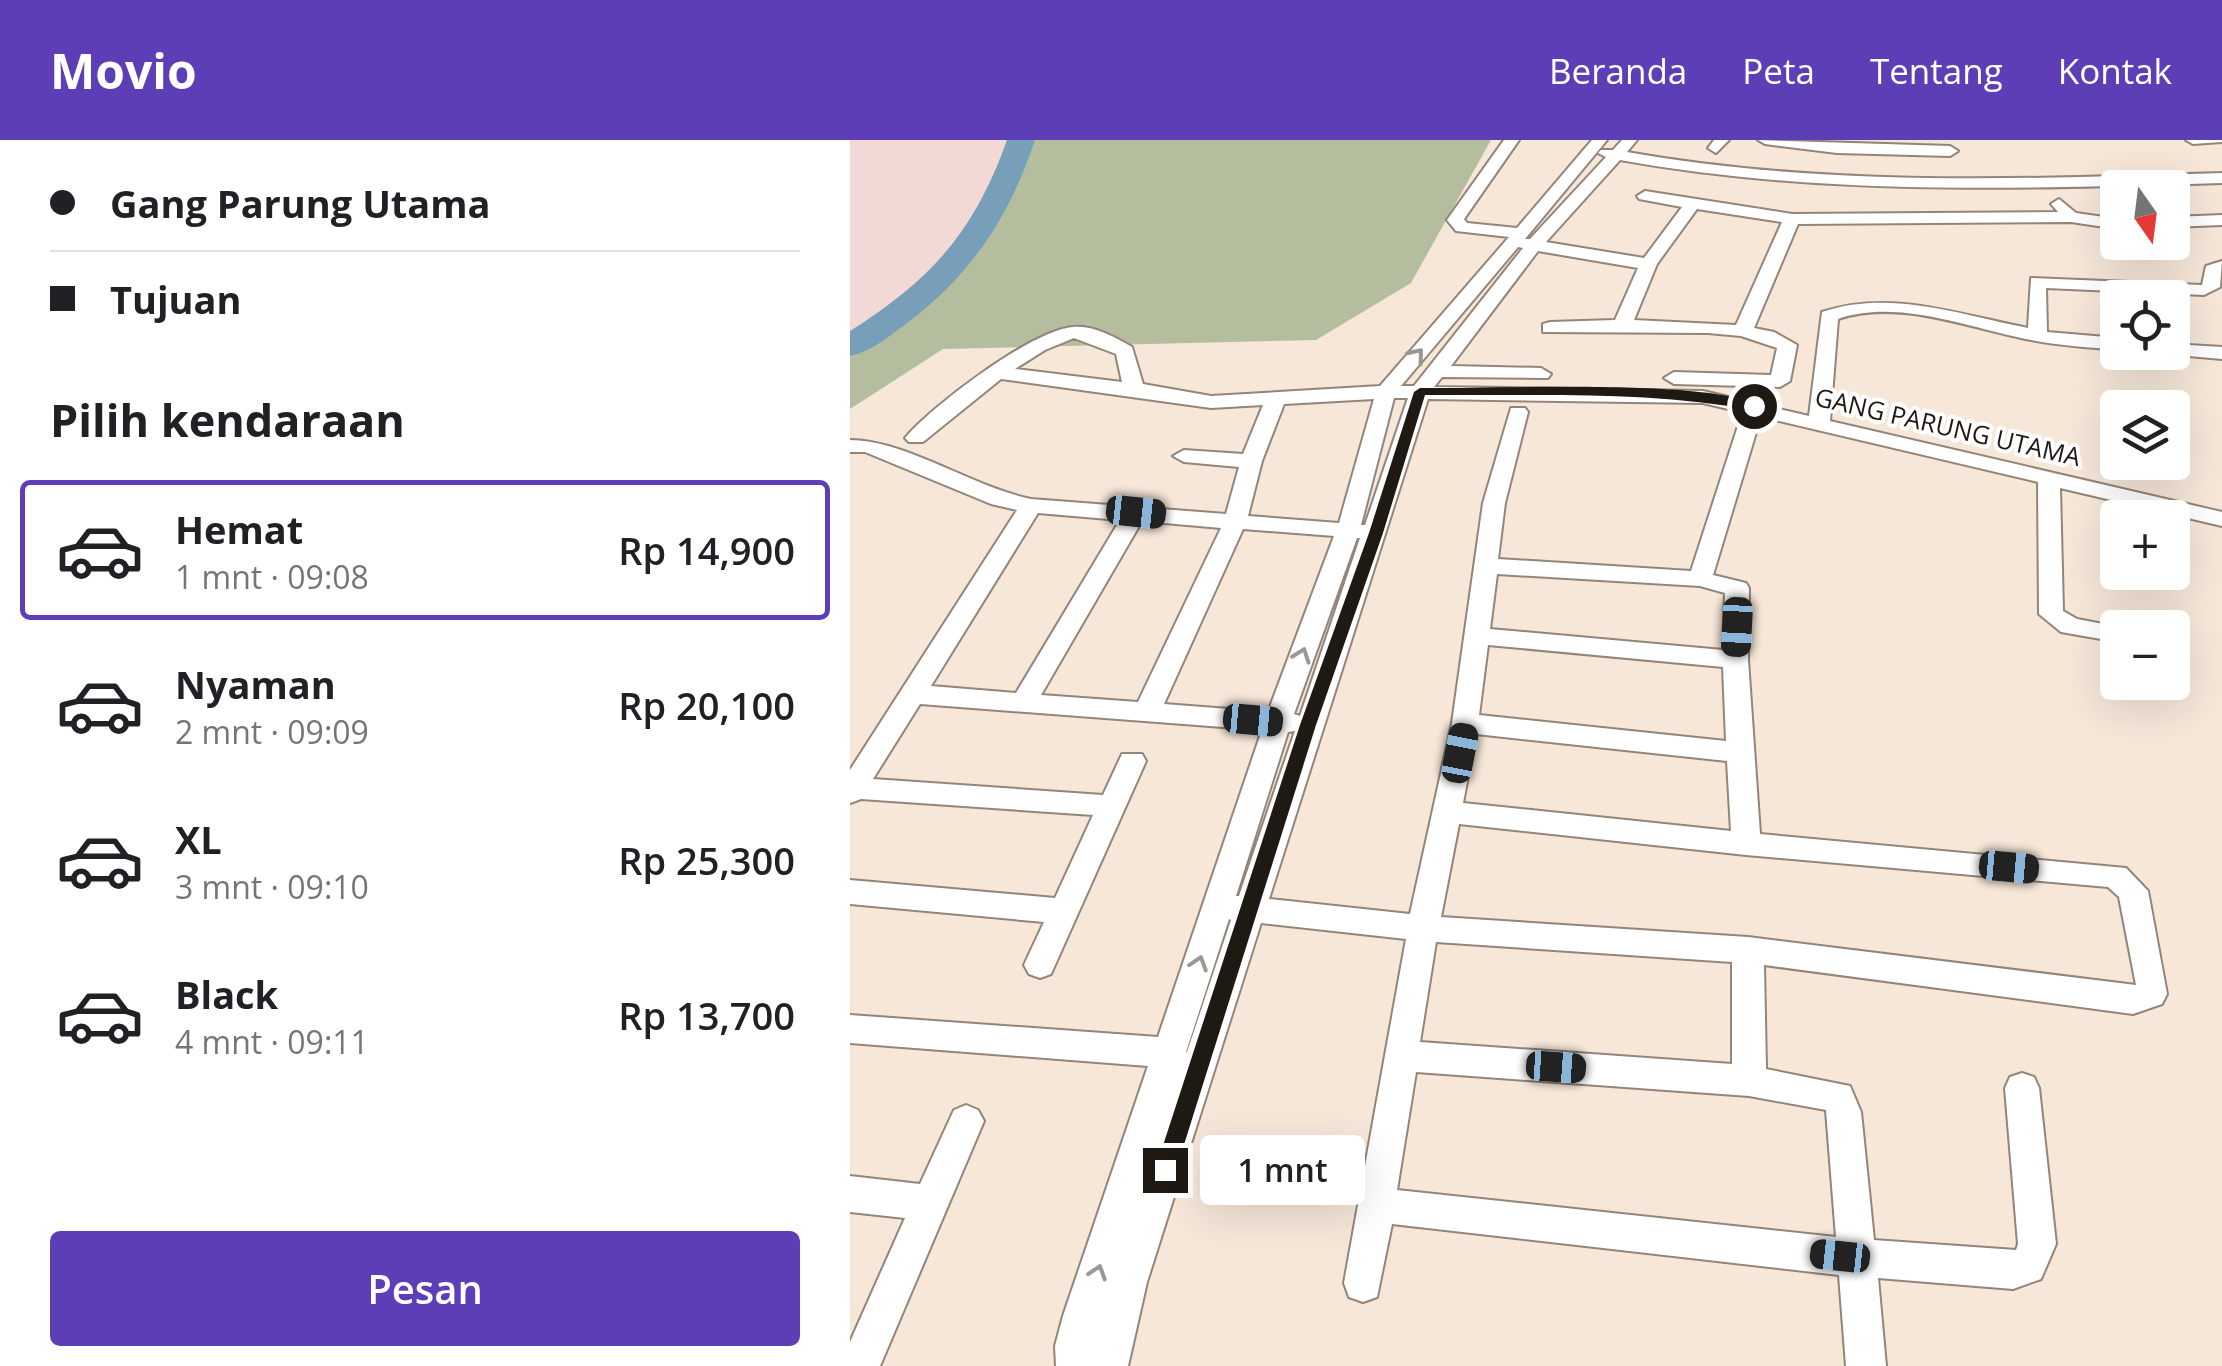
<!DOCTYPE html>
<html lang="id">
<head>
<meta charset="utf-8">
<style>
	body { margin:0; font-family:"Open Sans",sans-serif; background:#f2f2f2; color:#202124; height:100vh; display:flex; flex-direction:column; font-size:38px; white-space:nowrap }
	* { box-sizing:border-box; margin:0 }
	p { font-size:32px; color:#757577 }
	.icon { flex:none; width:55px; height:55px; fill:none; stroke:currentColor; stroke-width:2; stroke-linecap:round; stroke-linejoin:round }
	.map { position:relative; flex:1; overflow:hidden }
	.sheet { display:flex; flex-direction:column; background:#fff; width:850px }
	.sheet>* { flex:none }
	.guide { display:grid; align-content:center; height:220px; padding:0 50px; background:#fff }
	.needle { width:65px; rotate:166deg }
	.tools { position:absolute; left:1250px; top:30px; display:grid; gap:20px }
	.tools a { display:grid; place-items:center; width:90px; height:90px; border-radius:10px; background:#fff; box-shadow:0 10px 40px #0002; font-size:50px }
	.end { position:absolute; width:45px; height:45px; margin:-22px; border:12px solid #1f1914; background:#fff; box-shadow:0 0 0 5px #fff }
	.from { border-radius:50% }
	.bubble { position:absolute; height:70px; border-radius:10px; background:#fff; box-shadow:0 10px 40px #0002; font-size:32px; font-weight:600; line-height:70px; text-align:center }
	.car { position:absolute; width:30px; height:60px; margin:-30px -15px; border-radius:12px; box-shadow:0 0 8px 2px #0007; background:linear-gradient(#222 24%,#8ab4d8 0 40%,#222 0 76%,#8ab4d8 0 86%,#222 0) }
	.guide b { display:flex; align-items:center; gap:35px; height:95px; font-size:38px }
	.guide b+b { border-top:2px solid #e0e0e0 }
	.guide i { width:25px; height:25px; background:#202124 }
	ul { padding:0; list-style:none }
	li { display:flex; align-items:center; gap:30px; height:140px; margin:0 20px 15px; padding:0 30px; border:5px solid transparent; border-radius:10px }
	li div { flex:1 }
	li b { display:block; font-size:38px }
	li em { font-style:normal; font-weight:600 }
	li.active { border-color:#5e3eb6 }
	li>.icon { width:90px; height:90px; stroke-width:1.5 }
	h2 { padding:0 50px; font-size:45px; line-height:120px }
	.button { display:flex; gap:20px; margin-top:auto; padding:20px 50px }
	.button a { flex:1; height:115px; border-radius:10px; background:#5e3eb6; color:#fff; font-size:40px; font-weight:600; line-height:115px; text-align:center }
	header { display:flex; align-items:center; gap:60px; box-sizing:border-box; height:140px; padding:0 50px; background:#5e3eb6; color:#fff }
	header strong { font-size:48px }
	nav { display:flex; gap:55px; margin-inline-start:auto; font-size:35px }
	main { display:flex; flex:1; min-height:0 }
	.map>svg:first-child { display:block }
	.industrial { fill:#f3d9d5 }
	.green { fill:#b5bd9f }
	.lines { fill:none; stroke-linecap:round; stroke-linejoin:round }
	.river { fill:#789fba; fill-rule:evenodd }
	.street-casing { stroke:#938579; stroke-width:4 }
	.street { fill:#fff; fill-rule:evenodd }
	.oneway { stroke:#9a9895 }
	.route { fill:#1f1914 }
	.labels { text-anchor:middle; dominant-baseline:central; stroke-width:8; stroke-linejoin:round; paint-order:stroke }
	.far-street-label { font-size:25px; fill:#1f1914; stroke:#fff }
</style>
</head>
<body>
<header>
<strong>Movio</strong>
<nav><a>Beranda</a><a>Peta</a><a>Tentang</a><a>Kontak</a></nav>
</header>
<main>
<section class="sheet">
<div class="guide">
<b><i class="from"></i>Gang Parung Utama</b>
<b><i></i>Tujuan</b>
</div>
<h2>Pilih kendaraan</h2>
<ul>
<li class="active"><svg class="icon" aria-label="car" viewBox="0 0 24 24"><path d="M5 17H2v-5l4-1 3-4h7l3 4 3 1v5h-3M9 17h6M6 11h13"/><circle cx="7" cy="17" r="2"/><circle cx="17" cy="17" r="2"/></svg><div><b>Hemat</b><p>1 mnt · 09:08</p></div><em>Rp 14,900</em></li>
<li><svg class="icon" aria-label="car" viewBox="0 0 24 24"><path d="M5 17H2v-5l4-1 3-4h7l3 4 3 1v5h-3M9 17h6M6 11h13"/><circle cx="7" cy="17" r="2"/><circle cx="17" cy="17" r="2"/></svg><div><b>Nyaman</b><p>2 mnt · 09:09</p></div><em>Rp 20,100</em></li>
<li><svg class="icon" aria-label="car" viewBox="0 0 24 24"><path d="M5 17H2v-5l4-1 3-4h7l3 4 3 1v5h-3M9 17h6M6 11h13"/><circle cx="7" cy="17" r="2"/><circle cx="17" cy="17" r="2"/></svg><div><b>XL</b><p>3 mnt · 09:10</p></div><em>Rp 25,300</em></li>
<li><svg class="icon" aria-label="car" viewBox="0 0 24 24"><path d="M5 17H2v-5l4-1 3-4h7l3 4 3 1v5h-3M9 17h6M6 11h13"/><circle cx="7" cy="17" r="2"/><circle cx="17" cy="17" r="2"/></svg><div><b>Black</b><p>4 mnt · 09:11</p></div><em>Rp 13,700</em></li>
</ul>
<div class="button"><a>Pesan</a></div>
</section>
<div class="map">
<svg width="1372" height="1226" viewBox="0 0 1372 1226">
	<rect width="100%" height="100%" fill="#f6e7d9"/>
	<!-- industrial -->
	<path class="industrial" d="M 0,0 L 171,0 L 137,83 L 111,122 L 38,183 L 0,206 Z"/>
	<!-- green -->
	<path class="green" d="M 171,0 L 641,0 L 561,143 L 466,200 L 93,209 L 0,269 L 0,206 C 33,186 89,150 112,120 C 139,87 159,41 171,0 Z"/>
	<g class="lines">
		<!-- river -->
		<path class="river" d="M 157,0 L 185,0 C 159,78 120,137 53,186 C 37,198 20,212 0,216 L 0,191 C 82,139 124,92 157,0 Z"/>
		<defs>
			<g id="street">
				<path d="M 654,0 L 669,0 L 614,79 L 617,83 L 667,88 L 742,0 L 757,0 L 675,99 L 680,99 L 756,17 L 748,13 L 751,10 L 763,10 L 772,0 L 787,0 L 777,12 C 974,47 1173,39 1372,33 L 1372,43 C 1170,49 970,56 770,20 L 696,102 L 794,118 L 832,67 L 789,59 L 787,56 L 795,51 L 942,74 L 1208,72 L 1201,64 L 1209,59 L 1226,73 L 1268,79 L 1268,89 L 1221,82 L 948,84 L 904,188 L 924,192 L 947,205 L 940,241 L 930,247 L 824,244 L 814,238 L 824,232 L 921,235 L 927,208 L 891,196 L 858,193 L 693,192 L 693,184 L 700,182 L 765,180 L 788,128 L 688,111 L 601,226 L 691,228 L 701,234 L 698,238 L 592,237 L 584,247 L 853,251 L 959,276 L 972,172 C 1041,149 1110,175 1178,188 L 1181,138 L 1352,145 L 1356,126 L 1372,121 L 1370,147 L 1354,155 L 1196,148 L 1197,192 L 1268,198 L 1268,210 C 1239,207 1210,206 1181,200 C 1121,189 1049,158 988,179 L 980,281 L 1372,372 L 1372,386 L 1210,348 L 1213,471 L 1227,479 L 1274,488 L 1268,488 L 1268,502 L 1211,492 L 1189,474 L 1188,342 L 853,263 L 578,259 L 419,759 L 560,774 L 602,583 L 633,363 L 661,268 L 675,268 L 678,272 L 655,363 L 648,419 L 841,431 L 888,286 L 898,280 L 908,286 L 863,435 L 896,443 L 899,448 L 898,520 L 910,694 L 1276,728 L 1298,751 L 1317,854 L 1312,864 L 1283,874 L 914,825 L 916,929 L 1000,946 L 1011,972 L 1024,1100 L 1166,1110 L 1168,1104 L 1155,948 L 1160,937 L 1172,933 L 1184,937 L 1189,948 L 1206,1104 L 1191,1139 L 1163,1149 L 1028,1138 L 1036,1226 L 996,1226 L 989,1135 L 542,1084 L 527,1157 L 513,1162 L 499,1157 L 494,1143 L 556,799 L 411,783 L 297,1142 L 278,1226 L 206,1226 L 205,1206 L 213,1176 L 298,926 L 0,903 L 0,875 L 308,897 L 412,590 L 70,564 L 23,639 L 253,655 L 272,614 L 292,614 L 296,621 L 201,834 L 190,838 L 179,834 L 174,825 L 194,782 L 0,764 L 0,740 L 205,758 L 243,675 L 11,659 L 0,663 L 0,630 L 167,370 L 141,364 L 15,312 L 0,312 L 0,300 C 55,300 123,347 181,359 L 376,374 L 389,327 L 334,322 L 323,316 L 334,310 L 393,314 L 413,265 L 361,268 L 151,239 L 73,302 L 59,302 L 55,298 C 82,266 182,190 223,187 C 243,185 265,197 282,207 L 293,244 L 361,256 L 530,246 L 659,97 L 606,91 L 597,80 ZM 847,69 L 932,82 L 886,185 L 784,180 L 807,124 ZM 668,107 L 673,108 L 564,246 L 551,246 ZM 224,198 L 266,214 L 272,242 L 165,229 L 195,210 ZM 544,258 L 558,258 L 515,385 L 511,385 ZM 524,259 L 489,383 L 398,376 L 412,321 L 434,264 ZM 188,373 L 270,380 L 166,553 L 81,546 ZM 292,381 L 371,388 L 288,562 L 191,555 ZM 393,389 L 484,396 L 418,572 L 314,564 ZM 507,398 L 510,398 L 450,576 L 444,574 ZM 647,434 L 850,446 L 875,453 L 873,510 L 640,489 ZM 638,505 L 873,527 L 876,601 L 629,575 ZM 445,591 L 389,756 L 386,756 L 438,592 ZM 626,594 L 877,621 L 881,691 L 613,663 ZM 609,684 L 896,715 L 1258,747 L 1269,757 L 1286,845 L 898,797 L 591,777 ZM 379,779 L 381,780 L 337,912 L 336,912 ZM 586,802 L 882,822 L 882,924 L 570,902 ZM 566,932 L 899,956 L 976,970 L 986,1097 L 547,1050 Z"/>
				<path d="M 864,0 L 879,0 L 866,13 L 858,8 Z"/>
				<path d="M 908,0 L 1100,6 L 1108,11 L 1100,16 L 987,13 L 915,4 Z"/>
				<path d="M 1336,0 L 1372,0 L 1372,2 L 1343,4 Z"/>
				<path d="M 1372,75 L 1372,85 L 1322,87 L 1322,77 Z"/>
				<path d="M 1322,204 L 1372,207 L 1372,219 L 1315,214 L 1322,212 Z"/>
				<path d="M 116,965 L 128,970 L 134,981 L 30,1226 L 0,1226 L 0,1202 L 55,1078 L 0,1072 L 0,1036 L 70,1044 L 104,970 Z"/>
			</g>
		</defs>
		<!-- street casing -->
		<use href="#street" class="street-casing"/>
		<!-- street -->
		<use href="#street" class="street"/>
	</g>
	<!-- one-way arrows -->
	<defs><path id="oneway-chevron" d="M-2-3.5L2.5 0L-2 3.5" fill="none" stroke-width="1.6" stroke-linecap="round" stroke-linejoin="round" transform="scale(2.5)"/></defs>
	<g class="oneway">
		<use href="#oneway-chevron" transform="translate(567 215) rotate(-50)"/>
		<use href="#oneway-chevron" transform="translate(452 515) rotate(-70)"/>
		<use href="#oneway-chevron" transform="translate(349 823) rotate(-72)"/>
		<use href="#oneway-chevron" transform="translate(248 1132) rotate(-72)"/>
	</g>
	<!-- route -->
	<path class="route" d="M 570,248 C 637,249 861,238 910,266 L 904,270 C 795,250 684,256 575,255 L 533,393 L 466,585 L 326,1030 L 323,1038 L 315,1041 L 308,1038 L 305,1030 L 450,585 L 519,393 L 564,252 Z"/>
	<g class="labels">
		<!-- far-street labels -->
		<g class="far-street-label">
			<text transform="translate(1098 286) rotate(13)">GANG PARUNG UTAMA</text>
		</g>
	</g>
</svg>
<div class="tools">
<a><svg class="needle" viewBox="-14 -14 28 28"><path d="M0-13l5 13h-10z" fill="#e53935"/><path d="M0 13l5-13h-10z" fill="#757577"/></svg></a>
<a><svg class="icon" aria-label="locate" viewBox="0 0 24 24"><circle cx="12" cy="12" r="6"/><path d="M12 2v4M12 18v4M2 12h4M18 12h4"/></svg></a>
<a><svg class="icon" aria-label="layers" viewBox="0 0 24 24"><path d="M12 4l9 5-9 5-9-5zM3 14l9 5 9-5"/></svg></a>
<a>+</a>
<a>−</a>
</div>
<i class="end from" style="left:904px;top:266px"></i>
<i class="end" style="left:315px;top:1030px"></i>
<div class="bubble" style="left:350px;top:995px;width:165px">1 mnt</div>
<i class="car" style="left:286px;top:372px;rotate:96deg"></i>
<i class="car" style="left:887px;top:487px;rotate:183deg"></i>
<i class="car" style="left:403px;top:580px;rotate:95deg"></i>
<i class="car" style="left:610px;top:613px;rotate:11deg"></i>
<i class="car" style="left:1159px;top:727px;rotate:95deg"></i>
<i class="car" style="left:706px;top:927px;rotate:94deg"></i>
<i class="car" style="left:990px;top:1116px;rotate:276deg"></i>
</div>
</main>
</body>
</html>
